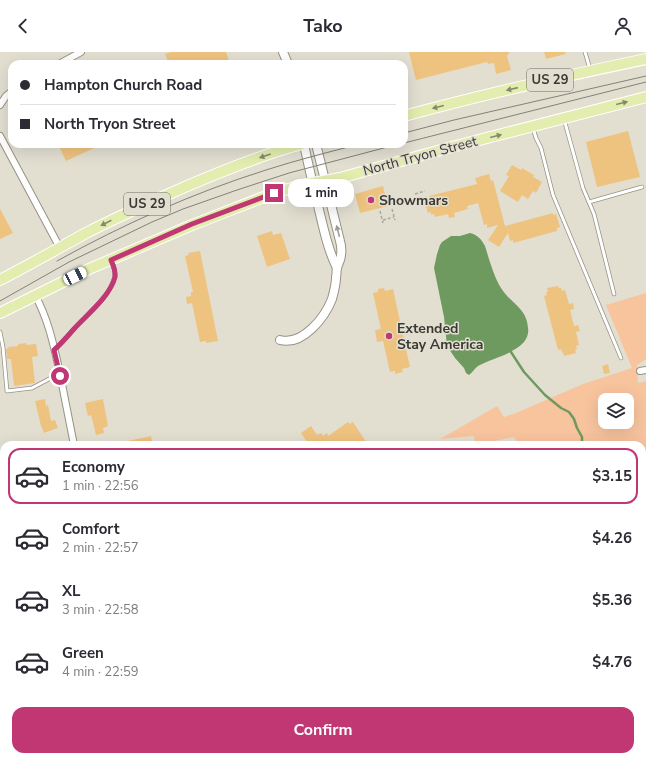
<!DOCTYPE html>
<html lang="en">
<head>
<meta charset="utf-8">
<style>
	body { margin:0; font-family:"Nunito Sans",sans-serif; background:#f2f2f3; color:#2b2b33; height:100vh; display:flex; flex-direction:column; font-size:15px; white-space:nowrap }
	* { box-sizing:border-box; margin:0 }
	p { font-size:13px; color:#7c7c81 }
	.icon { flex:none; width:22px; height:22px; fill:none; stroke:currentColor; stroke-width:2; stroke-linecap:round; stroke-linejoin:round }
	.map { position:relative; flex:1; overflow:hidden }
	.details { position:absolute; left:0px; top:389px; width:646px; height:320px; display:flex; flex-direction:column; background:#fff; border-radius:12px 12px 0 0; box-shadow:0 4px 16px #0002 }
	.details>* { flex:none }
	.top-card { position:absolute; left:8px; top:8px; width:400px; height:88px; border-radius:12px; box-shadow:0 4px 16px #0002; display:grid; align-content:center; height:88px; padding:0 12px; background:#fff }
	.fabs { position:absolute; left:598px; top:341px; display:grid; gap:8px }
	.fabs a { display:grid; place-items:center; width:36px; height:36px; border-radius:8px; background:#fff; box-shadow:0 4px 16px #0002; font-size:20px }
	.end { position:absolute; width:18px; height:18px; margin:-9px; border:5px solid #c03773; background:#fff; box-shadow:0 0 0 2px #fff }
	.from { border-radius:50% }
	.bubble { position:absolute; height:28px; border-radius:12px; background:#fff; box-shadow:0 4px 16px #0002; font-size:13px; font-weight:700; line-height:28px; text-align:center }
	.car { position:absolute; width:12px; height:24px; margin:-12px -6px; border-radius:5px; box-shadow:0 0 3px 1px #0007; background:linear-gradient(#fff 24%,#345 0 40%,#fff 0 76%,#345 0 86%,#fff 0) }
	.top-card b { display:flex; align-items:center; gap:14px; height:38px; font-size:15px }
	.top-card b+b { border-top:1px solid #e1e1e2 }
	.top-card i { width:10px; height:10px; background:#2b2b33 }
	ul { padding:7px 0 0; list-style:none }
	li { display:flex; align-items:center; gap:12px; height:56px; margin:0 8px 6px; padding:0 4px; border:2px solid transparent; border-radius:12px }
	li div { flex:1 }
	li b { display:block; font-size:15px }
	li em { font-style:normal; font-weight:700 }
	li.active { border-color:#c03773 }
	li>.icon { width:36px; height:36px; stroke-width:1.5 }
	.primary-button { display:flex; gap:8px; margin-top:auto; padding:8px 12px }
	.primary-button a { flex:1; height:46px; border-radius:12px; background:#c03773; color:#fff; font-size:16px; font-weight:700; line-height:46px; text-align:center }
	header { display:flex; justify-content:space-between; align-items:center; height:52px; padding:0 12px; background:#fff; font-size:18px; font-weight:700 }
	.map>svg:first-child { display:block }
	.green { fill:#f8c49e; fill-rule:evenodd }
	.water { fill:#6f9a5f }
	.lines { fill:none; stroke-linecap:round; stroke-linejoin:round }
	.stream { stroke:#6f9a5f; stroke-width:2.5 }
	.building { fill:#eec380 }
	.service-casing { stroke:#969386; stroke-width:4.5 }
	.minor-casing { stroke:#969386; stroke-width:8 }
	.tertiary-casing { stroke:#969386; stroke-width:10 }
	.primary-casing { stroke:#fff; stroke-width:12 }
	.path { stroke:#a9a79c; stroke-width:1.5; stroke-dasharray:3 2; stroke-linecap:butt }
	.service { stroke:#fff; stroke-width:3 }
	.minor { stroke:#fff; stroke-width:6 }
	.tertiary { stroke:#fff; stroke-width:8 }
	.primary { stroke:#e2edaf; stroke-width:10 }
	.tram { stroke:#838178; stroke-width:1 }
	.oneway { fill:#868a6b }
	.oneway2 { fill:#9c9c99 }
	.route { stroke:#c03773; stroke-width:5 }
	.poi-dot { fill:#c03773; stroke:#e2dfd1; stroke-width:1.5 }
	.labels { text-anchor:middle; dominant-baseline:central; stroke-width:3; stroke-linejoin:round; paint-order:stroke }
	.shield { fill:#e2dfd1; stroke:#6c6b62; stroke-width:1 }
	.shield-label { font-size:13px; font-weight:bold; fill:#3a3933 }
	.street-label { font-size:14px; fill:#3a3933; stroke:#e2dfd1 }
	.poi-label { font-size:14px; font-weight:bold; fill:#3a3933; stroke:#e2dfd1; text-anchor:start }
</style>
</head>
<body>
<header><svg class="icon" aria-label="back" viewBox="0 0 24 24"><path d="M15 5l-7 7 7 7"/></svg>Tako<svg class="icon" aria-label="person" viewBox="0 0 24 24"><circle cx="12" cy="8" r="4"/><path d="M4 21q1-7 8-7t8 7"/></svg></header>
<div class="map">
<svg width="646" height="709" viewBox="0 0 646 709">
	<rect width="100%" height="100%" fill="#e2dfd1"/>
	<!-- green -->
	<g class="green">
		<path d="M 646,241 L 646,307 L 637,313 L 638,331 L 646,329 L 646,564 L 642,568 L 642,393 L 519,393 L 514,385 L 475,393 L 474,384 L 440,387 L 497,354 L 504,365 L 516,361 L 583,332 L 632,316 L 606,253 ZM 605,348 L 627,348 L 627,370 L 605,370 Z"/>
		<path d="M 643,608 L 646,610 L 646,709 L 582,709 L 582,705 L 642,705 L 642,609 Z"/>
	</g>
	<!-- water -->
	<path class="water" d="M 470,181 C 478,183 481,187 485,194 C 489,207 494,225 501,236 C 510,251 527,256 528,276 C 529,281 527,286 524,290 C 512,303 492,306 478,314 C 474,317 473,320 469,323 L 466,321 L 464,316 L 455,306 L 447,294 L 444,265 L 434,216 L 437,202 L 440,193 L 442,190 L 451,184 L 460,184 Z"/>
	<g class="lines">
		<!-- stream -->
		<g class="stream">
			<path d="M 509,297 L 524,320 L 545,343 L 561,356 L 569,360 L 574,367 L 577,376 L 582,385 L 582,393"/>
			<path d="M 642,506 L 646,508"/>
		</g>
	</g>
	<!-- building -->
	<g class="building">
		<path d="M 171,0 L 226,0 L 230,12 L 169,12 L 165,2 Z"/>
		<path d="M 409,0 L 510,0 L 507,4 L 511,18 L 496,22 L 494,11 L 488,12 L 487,10 L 416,28 Z"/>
		<path d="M 544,0 L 565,0 L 566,2 L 546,7 Z"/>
		<path d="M 628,79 L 640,125 L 597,135 L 586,90 Z"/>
		<path d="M 58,92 L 103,92 L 66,109 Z"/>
		<path d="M 512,113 L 521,118 L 522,116 L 534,123 L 533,125 L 542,130 L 536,141 L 533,139 L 528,147 L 522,143 L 518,150 L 500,139 L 509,124 L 506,123 Z"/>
		<path d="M 489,122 L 491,129 L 493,128 L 505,174 L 553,161 L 553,163 L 556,162 L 560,175 L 557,176 L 557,179 L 513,191 L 513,188 L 510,189 L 508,181 L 499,195 L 488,188 L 498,173 L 487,176 L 487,172 L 484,173 L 478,151 L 467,154 L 468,157 L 454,161 L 455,165 L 449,166 L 448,162 L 435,165 L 434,162 L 431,163 L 431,160 L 428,161 L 425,152 L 428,151 L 427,148 L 430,147 L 429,144 L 477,132 L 475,126 Z"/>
		<path d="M 383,134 L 388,154 L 360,161 L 355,142 Z"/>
		<path d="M 0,157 L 13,181 L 0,187 Z"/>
		<path d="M 272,179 L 273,183 L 281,181 L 290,207 L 267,215 L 257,184 Z"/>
		<path d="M 200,199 L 218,289 L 206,291 L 206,289 L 200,290 L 192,251 L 187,252 L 186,245 L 191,244 L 191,240 L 193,240 L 185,204 L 189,203 L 188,201 Z"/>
		<path d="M 558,234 L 559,236 L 561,236 L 562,239 L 565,238 L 569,252 L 573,251 L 574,257 L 570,258 L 574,274 L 578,273 L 580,279 L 576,280 L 579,293 L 576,294 L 577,297 L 575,298 L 576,301 L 564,304 L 563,300 L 562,301 L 561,297 L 558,298 L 544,244 L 547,243 L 546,240 L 548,240 L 547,236 Z"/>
		<path d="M 384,236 L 385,239 L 393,237 L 410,315 L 402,317 L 403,320 L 395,322 L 395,319 L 390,320 L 383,289 L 377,290 L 375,278 L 381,277 L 373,241 L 378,240 L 378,237 Z"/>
		<path d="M 26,291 L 26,293 L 36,292 L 38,304 L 32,305 L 35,331 L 14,334 L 11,307 L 7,307 L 6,297 L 9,296 L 8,295 L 18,294 L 18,292 Z"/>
		<path d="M 608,312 L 610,321 L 604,322 L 602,314 Z"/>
		<path d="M 45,347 L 46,354 L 48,353 L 51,369 L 55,368 L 58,376 L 44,381 L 41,374 L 35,349 Z"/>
		<path d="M 103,347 L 108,374 L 103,376 L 104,381 L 96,383 L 91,363 L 88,364 L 85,351 Z"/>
		<path d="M 348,370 L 350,372 L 353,370 L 368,393 L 309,393 L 301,381 L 311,374 L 317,383 L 321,381 L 323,384 L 327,381 L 328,384 Z"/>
		<path d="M 151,384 L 153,393 L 124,393 L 123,390 Z"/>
	</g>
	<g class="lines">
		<defs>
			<g id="service">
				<path d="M 585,0 L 590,17"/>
				<path d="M 564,67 L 583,136 L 594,162 L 614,242"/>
				<path d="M 533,76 L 536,86 L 541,96 L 553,143 L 621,306"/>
				<path d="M 589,150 L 642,135"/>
				<path d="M 0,280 L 3,295 L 7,339 L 32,336 L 51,326 L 60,324"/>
				<path d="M 54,298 C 61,292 67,284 73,278 C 88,262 107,248 114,227 C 116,221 114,215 112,209"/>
				<path d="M 642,594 L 646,595"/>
				<path d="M 0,638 L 4,639"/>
				<path d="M 163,706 L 180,709"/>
				<path d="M 5,709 L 8,705"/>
			</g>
			<g id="minor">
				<path d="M 59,12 L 81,0"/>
				<path d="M 0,53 L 6,44 L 12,39"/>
				<path d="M 0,84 L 60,196"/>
				<path d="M 35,243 C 48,267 53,290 59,317 C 64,342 69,368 74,393"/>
				<path d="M 640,319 L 646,318"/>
				<path d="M 120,705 L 120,709"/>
			</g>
			<g id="tertiary">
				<path d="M 283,0 L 288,12"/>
				<path d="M 304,92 C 309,117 315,141 321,166 C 325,183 329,200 337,216"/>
				<path d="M 280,288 C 303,294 325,265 332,247 C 334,240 336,233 336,225 C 337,222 336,219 337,216 C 338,213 339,210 340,208 C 342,201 342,196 340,189 L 316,92"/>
			</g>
			<g id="primary">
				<path d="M 404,64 C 484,42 565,24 646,7"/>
				<path d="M 0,228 C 29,213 57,197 86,181 C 113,167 142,154 171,141 C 214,122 257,104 302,92"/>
				<path d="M 0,261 L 89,217 L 192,173 L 274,141 L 302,133 L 340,126 L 448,96 L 646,45"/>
			</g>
		</defs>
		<!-- service casing -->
		<use href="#service" class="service-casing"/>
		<!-- minor casing -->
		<use href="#minor" class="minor-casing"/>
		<!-- tertiary casing -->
		<use href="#tertiary" class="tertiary-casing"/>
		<!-- primary casing -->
		<use href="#primary" class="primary-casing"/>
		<!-- path -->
		<g class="path">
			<path d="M 415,142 L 425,139"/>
			<path d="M 392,157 L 395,168"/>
			<path d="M 380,159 L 383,171"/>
			<path d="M 383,168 L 394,165"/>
		</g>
		<!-- service -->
		<use href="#service" class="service"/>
		<!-- minor -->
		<use href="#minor" class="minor"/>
		<!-- tertiary -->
		<use href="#tertiary" class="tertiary"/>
		<!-- primary -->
		<use href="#primary" class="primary"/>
		<!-- tram -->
		<g class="tram">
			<path d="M 404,81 L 454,68 L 646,24"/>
			<path d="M 404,91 L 646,30"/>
			<path d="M 57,209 C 124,172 193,141 266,118 C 297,108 329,100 360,92"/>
			<path d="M 0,249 L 69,210 L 152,170 L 183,157 L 237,138 L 289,121 L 399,92"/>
		</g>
	</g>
	<!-- one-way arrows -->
	<defs><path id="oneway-solid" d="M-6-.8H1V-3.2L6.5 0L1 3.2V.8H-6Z"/></defs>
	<g class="oneway">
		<use href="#oneway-solid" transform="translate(512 37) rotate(167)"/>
		<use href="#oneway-solid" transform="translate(622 51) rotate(-14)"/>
		<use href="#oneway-solid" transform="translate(438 55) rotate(166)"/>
		<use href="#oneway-solid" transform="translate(496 84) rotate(-14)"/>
		<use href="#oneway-solid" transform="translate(265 104) rotate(161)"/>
		<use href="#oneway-solid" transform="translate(106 171) rotate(153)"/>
	</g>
	<use class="oneway2" href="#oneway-solid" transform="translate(338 179) rotate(-104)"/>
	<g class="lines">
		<!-- route -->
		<path class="route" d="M 60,324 L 54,298 C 61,292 67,285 73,278 C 86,263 110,245 115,225 C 116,219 113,213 111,208 L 192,172 L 274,141"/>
	</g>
	<!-- markers -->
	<g class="poi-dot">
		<circle cx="371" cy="148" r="4"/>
		<circle cx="389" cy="284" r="4"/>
	</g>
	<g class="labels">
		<!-- shield labels -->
		<g class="shield">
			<rect x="527" y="17" width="46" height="22" rx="3"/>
			<rect x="124" y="141" width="46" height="22" rx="3"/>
		</g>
		<g class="shield-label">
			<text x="550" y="28">US 29</text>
			<text x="147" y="152">US 29</text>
		</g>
		<!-- street labels -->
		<g class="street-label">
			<text transform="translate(420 104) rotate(-15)">North Tryon Street</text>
		</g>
		<!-- poi labels -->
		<g class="poi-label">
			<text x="379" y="148">Showmars</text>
			<text x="397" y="276">Extended<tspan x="397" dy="16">Stay America</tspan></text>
		</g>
	</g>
</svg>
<div class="fabs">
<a><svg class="icon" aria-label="layers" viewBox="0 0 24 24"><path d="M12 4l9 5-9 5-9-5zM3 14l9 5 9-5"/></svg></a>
</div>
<i class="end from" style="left:60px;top:324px"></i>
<i class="end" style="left:274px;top:141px"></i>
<div class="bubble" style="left:288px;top:127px;width:66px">1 min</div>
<i class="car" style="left:75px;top:224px;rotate:64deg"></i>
<div class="top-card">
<b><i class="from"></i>Hampton Church Road</b>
<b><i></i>North Tryon Street</b>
</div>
<section class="details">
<ul>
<li class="active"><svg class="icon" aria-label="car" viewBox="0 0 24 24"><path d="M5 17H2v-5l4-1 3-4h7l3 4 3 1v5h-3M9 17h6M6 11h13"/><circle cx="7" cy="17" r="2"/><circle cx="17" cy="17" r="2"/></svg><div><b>Economy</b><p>1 min · 22:56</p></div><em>$3.15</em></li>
<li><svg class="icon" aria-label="car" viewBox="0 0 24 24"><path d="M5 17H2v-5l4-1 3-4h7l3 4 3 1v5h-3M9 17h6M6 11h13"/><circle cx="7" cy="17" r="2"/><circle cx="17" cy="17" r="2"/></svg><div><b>Comfort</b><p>2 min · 22:57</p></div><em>$4.26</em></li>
<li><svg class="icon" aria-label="car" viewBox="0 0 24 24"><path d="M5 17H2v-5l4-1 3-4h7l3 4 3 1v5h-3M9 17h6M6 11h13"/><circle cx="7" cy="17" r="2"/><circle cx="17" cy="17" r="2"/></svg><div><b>XL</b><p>3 min · 22:58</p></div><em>$5.36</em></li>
<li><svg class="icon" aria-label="car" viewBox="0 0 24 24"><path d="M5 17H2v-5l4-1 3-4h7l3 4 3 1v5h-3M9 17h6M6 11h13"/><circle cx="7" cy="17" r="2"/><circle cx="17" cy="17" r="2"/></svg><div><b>Green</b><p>4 min · 22:59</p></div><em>$4.76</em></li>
</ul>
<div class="primary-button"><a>Confirm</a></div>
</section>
</div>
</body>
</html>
